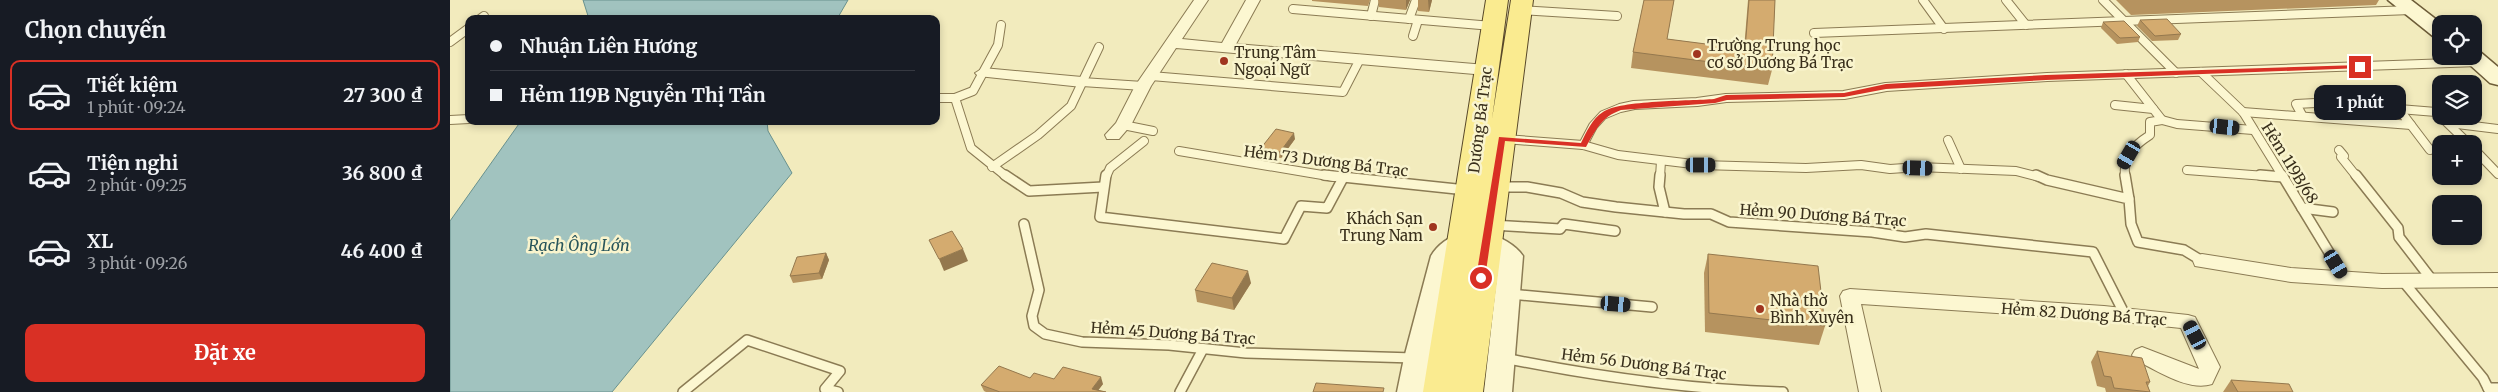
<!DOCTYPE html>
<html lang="vi">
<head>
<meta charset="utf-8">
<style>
	body { margin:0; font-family:Merriweather,serif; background:#242831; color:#f1f3f6; height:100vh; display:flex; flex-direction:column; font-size:19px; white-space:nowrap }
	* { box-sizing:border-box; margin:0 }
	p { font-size:16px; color:#9ea1a6 }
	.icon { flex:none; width:28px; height:28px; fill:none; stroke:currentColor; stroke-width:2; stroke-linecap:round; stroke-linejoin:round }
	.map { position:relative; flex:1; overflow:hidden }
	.side { display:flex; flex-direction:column; background:#171b24; width:450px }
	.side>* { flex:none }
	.top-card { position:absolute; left:15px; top:15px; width:475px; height:110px; border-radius:10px; box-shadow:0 2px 8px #0003; display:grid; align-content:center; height:110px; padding:0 25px; background:#171b24 }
	.tools { position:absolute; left:1982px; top:15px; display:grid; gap:10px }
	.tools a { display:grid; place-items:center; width:50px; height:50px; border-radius:10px; background:#171b24; box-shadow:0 2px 8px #0003; font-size:25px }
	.end { position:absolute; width:22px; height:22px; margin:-11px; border:6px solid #d93025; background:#fff; box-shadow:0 0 0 2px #fff }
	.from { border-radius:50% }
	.bubble { position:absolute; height:35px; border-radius:10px; background:#171b24; box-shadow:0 2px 8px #0003; font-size:16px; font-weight:700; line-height:35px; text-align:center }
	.car { position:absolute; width:15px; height:30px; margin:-15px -8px; border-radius:6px; box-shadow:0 0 4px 1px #0007; background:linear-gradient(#222 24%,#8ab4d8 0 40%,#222 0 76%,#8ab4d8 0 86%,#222 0) }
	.top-card b { display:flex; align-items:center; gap:18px; height:48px; font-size:19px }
	.top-card b+b { border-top:1px solid #363941 }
	.top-card i { width:12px; height:12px; background:#f1f3f6 }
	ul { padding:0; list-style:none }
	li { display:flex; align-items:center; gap:15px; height:70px; margin:0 10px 8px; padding:0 15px; border:2px solid transparent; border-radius:10px }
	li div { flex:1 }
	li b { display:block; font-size:19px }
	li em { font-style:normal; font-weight:700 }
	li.on { border-color:#d93025 }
	li>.icon { width:45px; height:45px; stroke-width:1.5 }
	h2 { padding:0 25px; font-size:22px; line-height:60px }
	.cta { display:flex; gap:10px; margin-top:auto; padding:10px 25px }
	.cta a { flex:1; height:58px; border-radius:10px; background:#d93025; color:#fff; font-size:20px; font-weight:700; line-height:58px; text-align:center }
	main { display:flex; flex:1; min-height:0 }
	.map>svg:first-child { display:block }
	.water { fill:#a1c3bf; stroke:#68918e }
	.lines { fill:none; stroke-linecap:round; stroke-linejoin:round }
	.service-far1-casing { stroke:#8b7b54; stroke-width:10 }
	.service-casing { stroke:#8b7b54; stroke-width:12 }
	.minor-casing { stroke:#8b7b54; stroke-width:2 }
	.tertiary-casing { stroke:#8b7b54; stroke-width:3 }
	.secondary-casing { stroke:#6d5c38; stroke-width:3 }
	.primary-casing { stroke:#584829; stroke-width:2 }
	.service-far1 { stroke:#fcf7d1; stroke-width:8 }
	.service { stroke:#fcf7d1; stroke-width:9 }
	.minor { fill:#fcf7d1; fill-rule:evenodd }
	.tertiary { fill:#fcf7d1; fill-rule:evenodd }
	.secondary { fill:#fcf7d1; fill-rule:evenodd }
	.primary { fill:#faeb90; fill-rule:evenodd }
	.wall { fill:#b6935f }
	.shaded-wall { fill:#94784e }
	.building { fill:#d4ab6f; stroke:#94784e }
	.route { fill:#d93025 }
	.poi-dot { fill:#a0351f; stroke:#f9f4cd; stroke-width:2 }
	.labels { text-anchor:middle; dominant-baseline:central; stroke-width:5; stroke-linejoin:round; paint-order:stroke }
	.poi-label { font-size:15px; fill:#392f1b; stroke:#f9f4cd; text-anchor:start }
	.street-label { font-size:15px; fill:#392f1b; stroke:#f9f4cd }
	.water-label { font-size:16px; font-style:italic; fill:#28555b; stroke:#f9f4cd }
</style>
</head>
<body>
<main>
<section class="side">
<h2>Chọn chuyến</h2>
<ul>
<li class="on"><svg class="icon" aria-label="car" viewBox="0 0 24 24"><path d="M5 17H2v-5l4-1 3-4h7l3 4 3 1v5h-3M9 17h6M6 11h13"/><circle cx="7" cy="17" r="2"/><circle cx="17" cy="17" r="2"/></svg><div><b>Tiết kiệm</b><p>1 phút · 09:24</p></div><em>27 300 ₫</em></li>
<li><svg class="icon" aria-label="car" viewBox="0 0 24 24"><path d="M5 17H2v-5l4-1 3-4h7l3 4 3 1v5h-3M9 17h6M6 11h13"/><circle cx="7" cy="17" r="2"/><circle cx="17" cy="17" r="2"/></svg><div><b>Tiện nghi</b><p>2 phút · 09:25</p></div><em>36 800 ₫</em></li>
<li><svg class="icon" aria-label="car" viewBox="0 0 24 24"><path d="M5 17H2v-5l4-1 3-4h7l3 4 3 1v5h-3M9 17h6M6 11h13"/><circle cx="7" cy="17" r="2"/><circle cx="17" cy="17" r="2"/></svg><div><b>XL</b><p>3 phút · 09:26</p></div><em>46 400 ₫</em></li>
</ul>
<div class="cta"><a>Đặt xe</a></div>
</section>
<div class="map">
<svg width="2048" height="392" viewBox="0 0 2048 392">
	<rect width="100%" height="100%" fill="#f2ebbd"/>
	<!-- water -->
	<g class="water">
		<path d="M 133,0 L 398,0 L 387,19 L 139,19 Z"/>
		<path d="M 71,121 L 317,121 L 318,131 L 342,173 L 162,392 L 0,392 L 0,221 Z"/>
	</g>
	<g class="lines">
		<defs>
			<g id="service-far1">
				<path d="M 1473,0 L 1494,29"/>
				<path d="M 1556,0 L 1576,25"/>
				<path d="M 1653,0 L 1726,73"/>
				<path d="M 843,9 L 1042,26"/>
				<path d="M 1070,10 L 1167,16"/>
				<path d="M 921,16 L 925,0"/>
				<path d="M 30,19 L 34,16"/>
				<path d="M 959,19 L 966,0"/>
				<path d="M 1364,33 L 1961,10"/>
				<path d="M 963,36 L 968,20"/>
				<path d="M 0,42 L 19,28"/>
				<path d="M 1751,72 L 1793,112 L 1833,177"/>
				<path d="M 701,76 L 893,92 L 910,59"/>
				<path d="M 632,82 L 693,86"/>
				<path d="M 486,98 L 505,98 L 521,148 L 557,177"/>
				<path d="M 505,98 L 523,91 L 548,45 L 551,25"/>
				<path d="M 1665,105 L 1703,109"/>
				<path d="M 1949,109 L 1986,112 L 2019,144"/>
				<path d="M 1793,112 L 1961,125 L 1949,109"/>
				<path d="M 1852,115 L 1846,104 L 1885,102"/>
				<path d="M 0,120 L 19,119"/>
				<path d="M 1712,120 L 1727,124 L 1803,130"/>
				<path d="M 1999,123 L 2048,129"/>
				<path d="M 673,125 L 703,131"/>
				<path d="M 1961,125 L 1980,150"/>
				<path d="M 1055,139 L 1133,145 L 1168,155 L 1251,165 L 1356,168 L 1411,165 L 1440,169 L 1469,167 L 1566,171 L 1589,177"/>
				<path d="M 1498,140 L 1511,169"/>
				<path d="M 1133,145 L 1143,126 L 1153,115 L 1170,108 L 1184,105 L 1247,102 L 1276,98 L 1394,95 L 1436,87 L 1597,77 L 2029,62"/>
				<path d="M 2024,149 L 2048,174"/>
				<path d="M 1889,150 L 1894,156 L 1891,157 L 1907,177"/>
				<path d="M 729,151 L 884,177"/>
				<path d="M 542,167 L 588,135 L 621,106 L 649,47"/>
				<path d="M 1737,170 L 1828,177"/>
				<path d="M 656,177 L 660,168 L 694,141"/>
				<path d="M 1210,177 L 1211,161"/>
				<path d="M 1675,177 C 1673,156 1683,146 1700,135 L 1700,122 L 1712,120 L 1676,74"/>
			</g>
			<g id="service">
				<path d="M 555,175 L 579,191 L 653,187"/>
				<path d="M 656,175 L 650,217 L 834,239 L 851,206 L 877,208 L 893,178"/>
				<path d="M 874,175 L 1016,190"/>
				<path d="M 1210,175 L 1209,187 L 1215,212"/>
				<path d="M 1586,175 L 1597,180 L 1679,199 L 1681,224 L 1688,242 L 1734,250 L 1752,261"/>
				<path d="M 1675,175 L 1679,199"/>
				<path d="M 1810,175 L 1833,177"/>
				<path d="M 1832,175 L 1894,277"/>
				<path d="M 1906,175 L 1948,228 L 1949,237 L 1982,280"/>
				<path d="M 1048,187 L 1077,187 L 1111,193 L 1132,202 L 1166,207 L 1234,214 L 1261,214 L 1279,222 L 1422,232 L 1455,237 L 1476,234 L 1643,252 L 1675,315"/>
				<path d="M 1852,208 L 1883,212"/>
				<path d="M 574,224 L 589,290 L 582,316 L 584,326 L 595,334 L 632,342 L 719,345 L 796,353 L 964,358"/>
				<path d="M 1042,225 L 1110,229 L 1114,224 L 1165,231"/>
				<path d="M 1952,280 L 2033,378 L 2040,392"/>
				<path d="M 1060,294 L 1202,307"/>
				<path d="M 1054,358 C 1143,376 1242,390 1333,392"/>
				<path d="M 2038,388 L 2048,388"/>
				<path d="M 233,392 L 297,340 L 390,371 L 375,389 L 388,392"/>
				<path d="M 730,392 L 753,349"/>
			</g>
			<g id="minor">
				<path d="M 744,0 L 758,0 L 732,39 L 772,43 L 796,0 L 810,0 L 786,44 L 1036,65 L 1044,70 L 1036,75 L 726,48 L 701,86 L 681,125 L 669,139 L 657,139 L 655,135 L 666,123 L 685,86 Z"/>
				<path d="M 533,68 L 632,77 L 640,82 L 632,87 L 528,76 L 525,73 Z"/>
				<path d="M 1752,254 L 1841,268 L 1932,274 L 2048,273 L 2048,287 L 1932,288 L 1841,282 L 1745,266 L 1743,261 L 1745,256 Z"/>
				<path d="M 1400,289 L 1654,306 L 1738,315 L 1745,317 L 1770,367 L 1762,384 C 1738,392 1707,370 1685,360 L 1682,355 L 1685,350 L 1692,347 L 1749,369 L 1731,328 L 1654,320 L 1411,304 L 1431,392 L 1409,392 L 1390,296 L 1393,291 Z"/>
			</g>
			<g id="tertiary">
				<path d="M 1012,233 L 1020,235 L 1024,241 L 1020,247 L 1004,260 L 980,358 L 975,392 L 947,392 L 954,358 L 981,256 C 987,245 1000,236 1012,233 Z"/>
				<path d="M 1037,233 C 1049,236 1066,245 1073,256 L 1062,392 L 1034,392 L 1049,259 L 1029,247 L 1025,241 L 1029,235 Z"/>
			</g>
			<g id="secondary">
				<path d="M 1938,0 L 1961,0 L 1992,24 L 1991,39 L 1984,37 Z"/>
				<path d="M 2024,50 L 2029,51 L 2048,67 L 2048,85 L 2040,83 L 2010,56 L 2024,56 Z"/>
			</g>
			<path id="primary" d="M 1036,0 L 1058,0 L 1042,119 L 1061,0 L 1083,0 L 1033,392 L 973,392 Z"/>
		</defs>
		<!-- service-far1 casing -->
		<use href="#service-far1" class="service-far1-casing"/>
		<!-- service casing -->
		<use href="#service" class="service-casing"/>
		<!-- minor casing -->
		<use href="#minor" class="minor-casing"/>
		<!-- tertiary casing -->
		<use href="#tertiary" class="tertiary-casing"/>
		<!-- secondary casing -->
		<use href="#secondary" class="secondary-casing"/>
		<!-- primary casing -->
		<use href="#primary" class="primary-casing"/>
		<!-- service-far1 -->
		<use href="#service-far1" class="service-far1"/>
		<!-- service -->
		<use href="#service" class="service"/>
		<!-- minor -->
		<use href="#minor" class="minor"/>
		<!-- tertiary -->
		<use href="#tertiary" class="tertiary"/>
		<!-- secondary -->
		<use href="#secondary" class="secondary"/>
		<!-- primary -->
		<use href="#primary" class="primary"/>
	</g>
	<!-- wall -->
	<g class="wall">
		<path d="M 862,0 L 920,0 L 918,6 L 862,1 Z"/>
		<path d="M 928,0 L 960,0 L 956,10 L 929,7 Z"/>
		<path d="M 968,0 L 982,0 L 979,12 L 968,11 Z"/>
		<path d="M 1194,0 L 1224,0 L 1217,39 L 1294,49 L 1298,0 L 1325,0 L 1322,70 L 1318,85 L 1181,68 L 1183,52 Z"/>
		<path d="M 1666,0 L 1929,0 L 1926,5 L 1681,15 Z"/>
		<path d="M 1690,20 L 1731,34 L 1728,40 L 1702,41 L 1687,26 Z"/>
		<path d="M 1653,22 L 1690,37 L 1688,42 L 1667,44 L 1651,28 Z"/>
		<path d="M 845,139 L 831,158 L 812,154 L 811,148 Z"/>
		<path d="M 376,253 L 379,260 L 372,279 L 343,283 L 340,276 Z"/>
		<path d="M 1258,254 L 1375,326 L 1369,345 L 1255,332 L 1254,273 Z"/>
		<path d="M 801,283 L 784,310 L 747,302 L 745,290 Z"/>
		<path d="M 1647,351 L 1700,382 L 1698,386 L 1700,392 L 1656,392 L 1655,388 L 1647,386 L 1641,362 Z"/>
		<path d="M 580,378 L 604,379 L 653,384 L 648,390 L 656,392 L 536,392 L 534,391 L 531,385 Z"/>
		<path d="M 1781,380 L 1843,392 L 1773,392 Z"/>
	</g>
	<!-- shaded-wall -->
	<g class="shaded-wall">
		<path d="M 956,0 L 960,0 L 956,10 Z"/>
		<path d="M 978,0 L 982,0 L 979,12 Z"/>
		<path d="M 844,133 L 845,139 L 831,158 L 830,152 Z"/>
		<path d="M 513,249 L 518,261 L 494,271 L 489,259 Z"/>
		<path d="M 376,253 L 379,260 L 372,279 L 369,273 Z"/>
		<path d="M 798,271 L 801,283 L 784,310 L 782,298 Z"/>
		<path d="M 651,377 L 653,384 L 647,392 L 642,389 Z"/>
	</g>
	<!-- building -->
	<g class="building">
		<path d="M 1194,0 L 1224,0 L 1217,39 L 1295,49 L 1299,0 L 1325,0 L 1322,70 L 1183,52 Z"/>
		<path d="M 1717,19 L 1731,34 L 1705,36 L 1690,20 Z"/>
		<path d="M 1674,21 L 1690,37 L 1670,38 L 1653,22 Z"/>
		<path d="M 826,129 L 844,133 L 830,152 L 811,148 Z"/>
		<path d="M 502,231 L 513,249 L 489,259 L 479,240 Z"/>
		<path d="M 376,253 L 369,273 L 340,276 L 347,257 Z"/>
		<path d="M 1258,254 L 1368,266 L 1375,326 L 1259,313 Z"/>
		<path d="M 762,263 L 798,271 L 782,298 L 745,290 Z"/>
		<path d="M 1647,351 L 1692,358 L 1700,382 L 1696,382 L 1700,392 L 1664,388 L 1661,377 L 1654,376 Z"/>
		<path d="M 549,366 L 580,378 L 584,373 L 604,379 L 613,367 L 651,377 L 642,389 L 656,392 L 550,392 L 531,385 Z"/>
		<path d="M 1781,380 L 1839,384 L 1843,392 L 1788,392 Z"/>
		<path d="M 866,383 L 934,388 L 933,392 L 863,392 Z"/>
	</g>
	<!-- route -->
	<path class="route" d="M 1910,65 L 1912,68 L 1596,80 L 1436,89 L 1394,97 L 1277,100 L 1265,103 L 1171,110 C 1151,117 1146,130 1136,147 L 1055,141 L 1035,278 L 1031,282 L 1026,278 L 1049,137 L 1131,143 C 1137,131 1142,119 1153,112 C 1170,100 1241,101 1264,99 L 1276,95 L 1394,93 L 1436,84 L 1596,75 Z"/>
	<!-- markers -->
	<g class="poi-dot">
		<circle cx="1247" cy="54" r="5"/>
		<circle cx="774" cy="61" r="5"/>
		<circle cx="983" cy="227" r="5"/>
		<circle cx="1310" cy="309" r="5"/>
	</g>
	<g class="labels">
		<!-- poi labels -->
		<g class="poi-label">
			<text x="1257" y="45">Trường Trung học<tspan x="1257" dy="17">cơ sở Dương Bá Trạc</tspan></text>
			<text x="784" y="52">Trung Tâm<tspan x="784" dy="17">Ngoại Ngữ</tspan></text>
			<text x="973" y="218" text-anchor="end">Khách Sạn<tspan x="973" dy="17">Trung Nam</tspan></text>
			<text x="1320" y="300">Nhà thờ<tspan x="1320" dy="17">Bình Xuyên</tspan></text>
		</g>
		<!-- street labels -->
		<g class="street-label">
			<text transform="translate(1030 120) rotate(-83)">Dương Bá Trạc</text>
			<text transform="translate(876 161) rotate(7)">Hẻm 73 Dương Bá Trạc</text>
			<text transform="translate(1840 163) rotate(58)">Hẻm 119B/68</text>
			<text transform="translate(1373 215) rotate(4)">Hẻm 90 Dương Bá Trạc</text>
			<text transform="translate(1634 314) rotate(4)">Hẻm 82 Dương Bá Trạc</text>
			<text transform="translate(723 333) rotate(4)">Hẻm 45 Dương Bá Trạc</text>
			<text transform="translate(1194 364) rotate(7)">Hẻm 56 Dương Bá Trạc</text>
		</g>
		<!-- water labels -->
		<g class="water-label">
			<text x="129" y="245">Rạch Ông Lớn</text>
		</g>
	</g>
</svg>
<div class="tools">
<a><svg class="icon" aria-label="locate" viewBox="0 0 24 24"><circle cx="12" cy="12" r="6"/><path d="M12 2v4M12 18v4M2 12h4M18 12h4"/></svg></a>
<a><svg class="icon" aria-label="layers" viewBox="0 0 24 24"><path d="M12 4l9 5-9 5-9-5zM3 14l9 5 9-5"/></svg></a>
<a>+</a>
<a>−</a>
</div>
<i class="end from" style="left:1031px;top:278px"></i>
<i class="end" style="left:1910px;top:67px"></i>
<div class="bubble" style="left:1864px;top:85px;width:92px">1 phút</div>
<i class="car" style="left:1775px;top:127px;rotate:96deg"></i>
<i class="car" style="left:1679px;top:155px;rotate:210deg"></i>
<i class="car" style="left:1251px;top:165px;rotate:90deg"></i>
<i class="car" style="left:1468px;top:168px;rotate:92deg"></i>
<i class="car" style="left:1886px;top:264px;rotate:149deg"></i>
<i class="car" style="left:1166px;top:304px;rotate:95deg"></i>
<i class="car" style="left:1745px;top:335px;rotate:332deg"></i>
<div class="top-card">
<b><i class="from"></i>Nhuận Liên Hương</b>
<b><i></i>Hẻm 119B Nguyễn Thị Tần</b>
</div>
</div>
</main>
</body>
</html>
